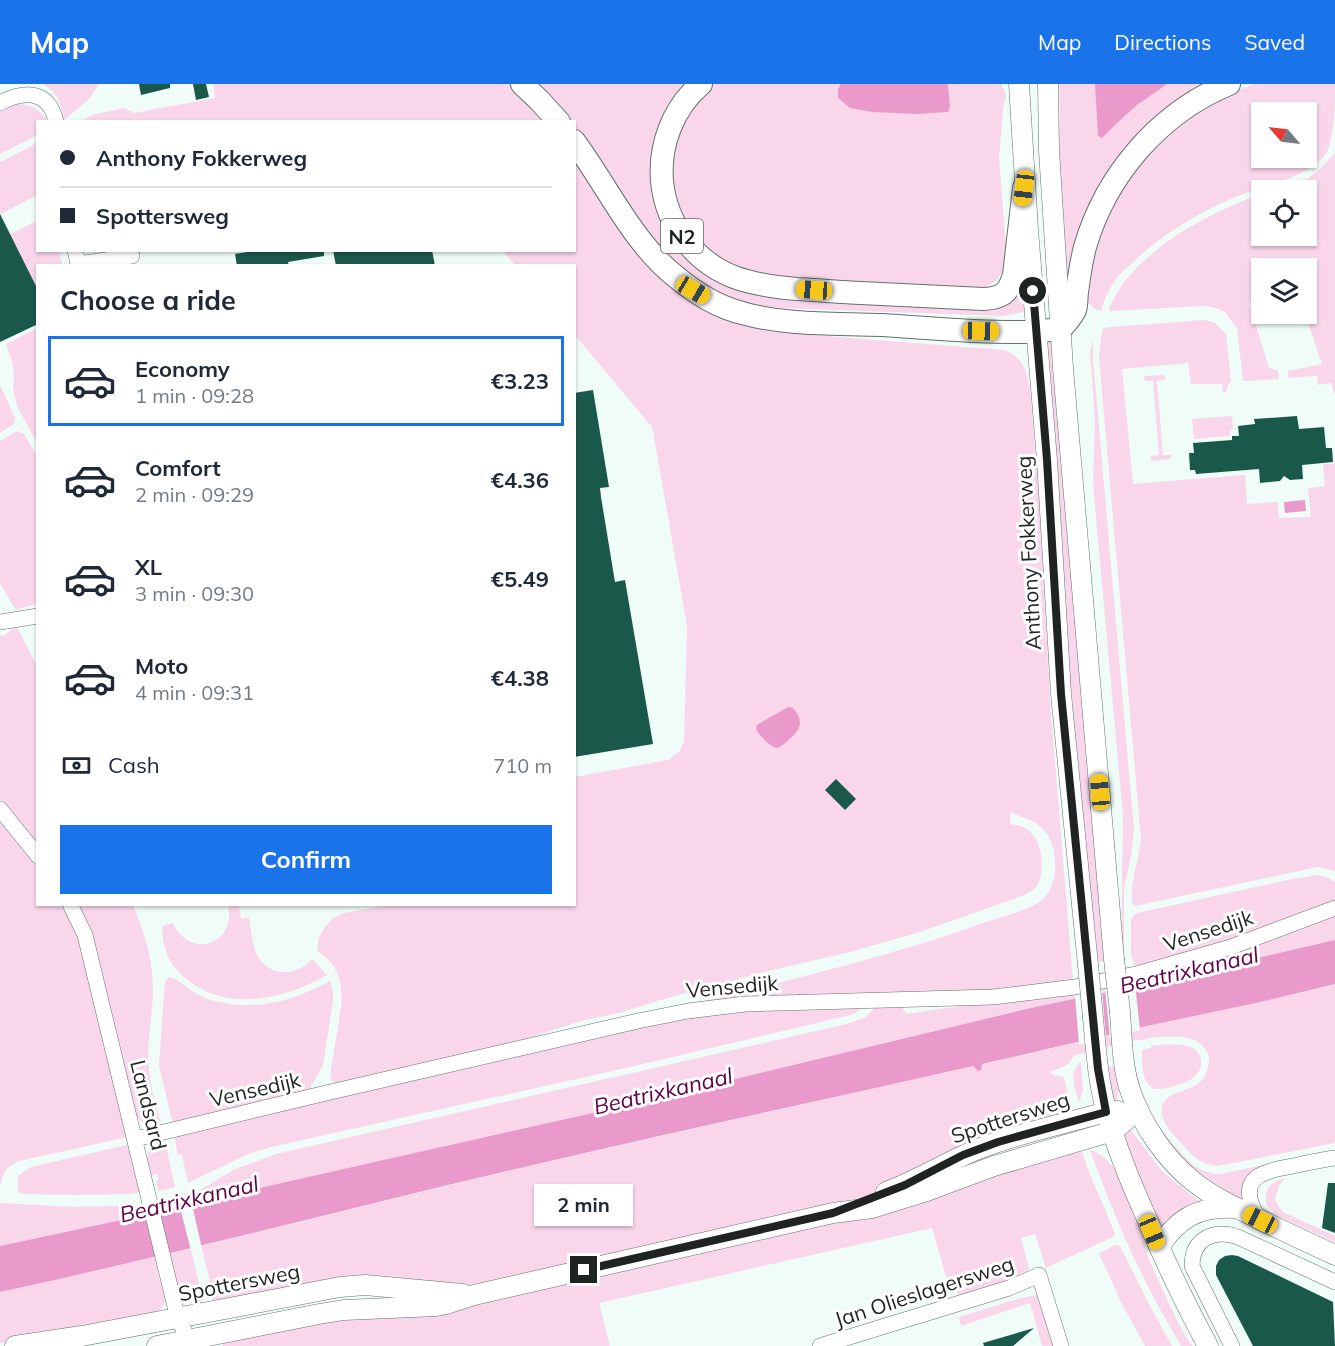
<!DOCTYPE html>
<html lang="en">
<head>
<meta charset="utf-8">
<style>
	body { margin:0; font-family:Mulish,sans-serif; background:#f6f6f7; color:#1f2937; height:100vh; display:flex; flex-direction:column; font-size:22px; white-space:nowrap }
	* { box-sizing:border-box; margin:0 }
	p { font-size:20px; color:#747a83 }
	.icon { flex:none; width:33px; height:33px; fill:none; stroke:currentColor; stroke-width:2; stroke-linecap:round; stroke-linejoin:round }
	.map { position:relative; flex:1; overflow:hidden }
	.sheet { position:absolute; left:36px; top:180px; width:540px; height:642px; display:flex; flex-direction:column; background:#fff; border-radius:0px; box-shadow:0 2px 4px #0004 }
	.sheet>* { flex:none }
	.guide { position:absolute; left:36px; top:36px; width:540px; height:132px; border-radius:0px; box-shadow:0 2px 4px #0004; display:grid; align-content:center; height:132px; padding:0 24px; background:#fff }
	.needle { width:39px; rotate:298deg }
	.fabs { position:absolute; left:1251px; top:18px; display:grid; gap:12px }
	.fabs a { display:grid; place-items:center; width:66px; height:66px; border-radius:0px; background:#fff; box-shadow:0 2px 4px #0004; font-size:30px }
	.end { position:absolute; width:27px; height:27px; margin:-14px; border:8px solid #1f2423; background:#fff; box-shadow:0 0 0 3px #fff }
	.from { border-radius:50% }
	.bubble { position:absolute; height:42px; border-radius:0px; background:#fff; box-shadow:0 2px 4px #0004; font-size:20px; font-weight:700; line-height:42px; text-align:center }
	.car { position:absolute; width:18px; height:36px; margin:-18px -9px; border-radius:8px; box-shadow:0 0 4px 2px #0007; background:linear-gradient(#f5c518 24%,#345 0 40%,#f5c518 0 76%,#345 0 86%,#f5c518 0) }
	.guide b { display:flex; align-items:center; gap:21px; height:57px; font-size:22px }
	.guide b+b { border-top:2px solid #e0e1e3 }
	.guide i { width:15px; height:15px; background:#1f2937 }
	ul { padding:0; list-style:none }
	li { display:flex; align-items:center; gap:18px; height:90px; margin:0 12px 9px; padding:0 12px; border:3px solid transparent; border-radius:0px }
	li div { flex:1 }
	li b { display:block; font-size:22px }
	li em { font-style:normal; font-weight:700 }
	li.on { border-color:#1a73e8 }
	li>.icon { width:54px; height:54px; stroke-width:1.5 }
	h2 { padding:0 24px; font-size:27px; line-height:72px }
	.pay { display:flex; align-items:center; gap:15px; height:66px; padding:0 24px; font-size:22px }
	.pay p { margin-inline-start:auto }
	.primary-button { display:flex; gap:12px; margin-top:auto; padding:12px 24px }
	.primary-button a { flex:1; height:69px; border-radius:0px; background:#1a73e8; color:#fff; font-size:24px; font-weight:700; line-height:69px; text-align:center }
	header { display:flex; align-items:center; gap:36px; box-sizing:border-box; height:84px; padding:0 30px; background:#1a73e8; color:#fff }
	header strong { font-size:28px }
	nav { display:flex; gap:33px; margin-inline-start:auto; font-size:21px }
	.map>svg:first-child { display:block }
	.green { fill:#fad6eb; fill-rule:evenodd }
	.water { fill:#e999ca }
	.pier { fill:#effcf8 }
	.building { fill:#1a594a }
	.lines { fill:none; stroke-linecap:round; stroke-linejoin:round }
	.minor-casing { stroke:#65716e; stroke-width:16 }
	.major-casing { stroke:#65716e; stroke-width:21 }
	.highway-casing { stroke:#65716e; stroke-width:24 }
	.minor { stroke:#fff; stroke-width:15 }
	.major { stroke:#fff; stroke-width:20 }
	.highway { stroke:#fff; stroke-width:22 }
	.major-bridge-casing { stroke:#65716e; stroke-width:21; stroke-linecap:butt }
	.major-bridge { stroke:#fff; stroke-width:20 }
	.route { stroke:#1f2423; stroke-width:8 }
	.labels { text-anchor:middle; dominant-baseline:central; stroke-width:6; stroke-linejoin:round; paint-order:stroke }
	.shield { fill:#fff; stroke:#626665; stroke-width:1.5 }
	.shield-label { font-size:20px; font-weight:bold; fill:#1f2423 }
	.street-label { font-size:21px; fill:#1f2423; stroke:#fff }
	.water-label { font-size:22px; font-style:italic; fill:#610048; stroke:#fff }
</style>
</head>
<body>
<header>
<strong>Map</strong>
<nav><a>Map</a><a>Directions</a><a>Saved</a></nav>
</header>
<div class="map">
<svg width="1335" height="1262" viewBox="0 0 1335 1262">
	<rect width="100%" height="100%" fill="#effcf8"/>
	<!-- green -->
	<g class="green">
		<path d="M 43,0 L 99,0 L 89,15 L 64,36 C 60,18 59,10 43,0 Z"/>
		<path d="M 213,0 L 513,0 L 553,38 L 80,38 L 92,31 L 124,24 L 134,29 L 215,14 Z"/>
		<path d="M 528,0 L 696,0 L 659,106 L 724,196 L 1001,223 L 1016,212 L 1022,203 L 1026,227 L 1005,232 L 776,224 L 742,218 L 716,208 L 678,187 L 636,140 L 575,48 L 574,38 L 566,37 Z"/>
		<path d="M 709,0 L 840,0 L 838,6 L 950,22 L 948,0 L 1002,0 L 1002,4 L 1004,4 L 1006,12 L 1003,25 L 999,75 L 1007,173 C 1002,194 996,200 976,206 L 793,201 L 738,188 L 690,154 L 666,90 L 687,23 Z"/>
		<path d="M 1059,0 L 1204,0 L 1085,131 L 1072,166 L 1067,201 L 1058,68 L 1060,28 Z"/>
		<path d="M 1255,0 L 1335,0 C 1335,22 1335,48 1327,68 C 1311,92 1277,97 1251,107 C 1206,123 1164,148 1130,181 C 1126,185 1120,189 1117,194 C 1110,203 1104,216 1101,227 L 1093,224 L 1085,214 L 1094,167 L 1106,132 L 1132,87 L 1175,42 L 1224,11 ZM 1262,28 L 1306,28 L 1306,74 L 1262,74 Z"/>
		<path d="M 16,20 C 31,20 40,25 47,37 L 38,38 L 37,51 L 0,70 L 0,27 Z"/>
		<path d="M 37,59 L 37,111 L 1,130 L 0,128 L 0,78 Z"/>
		<path d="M 575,64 L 707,226 L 736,239 L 774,248 L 1004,266 C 1023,274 1025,283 1030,303 L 1039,415 L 1050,617 L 1073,897 L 981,907 L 693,920 C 711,915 728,912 746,907 C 825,887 906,867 983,839 C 999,834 1029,826 1042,816 C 1060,801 1059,761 1043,745 C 1035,736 1022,734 1011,728 L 1010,740 C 1017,741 1026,743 1031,749 C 1043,759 1045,789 1037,802 C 1033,807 1027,809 1022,812 L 917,849 L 850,868 L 756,890 L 664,915 L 623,928 L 581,937 L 490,967 L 338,1003 L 330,994 C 332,977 335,960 338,943 C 343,912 347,886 317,867 L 319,854 L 324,844 L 333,834 L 344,829 L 397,820 L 574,820 L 575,693 L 668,676 L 679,668 L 684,658 L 687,542 L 653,347 L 651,342 L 575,251 L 574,182 L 515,181 L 503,167 L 574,166 Z"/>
		<path d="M 1335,69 L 1335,311 L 1331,299 L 1318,301 L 1317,292 L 1288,294 L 1288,287 L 1322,280 L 1305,230 L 1306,184 L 1262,184 L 1261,215 L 1249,219 L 1269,284 L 1278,287 L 1279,295 L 1246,297 L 1243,296 L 1237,245 L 1225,228 L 1213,223 L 1204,222 L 1110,227 L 1109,224 C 1116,211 1122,199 1132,189 C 1164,153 1217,126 1261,110 L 1262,152 L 1306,152 L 1306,106 L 1273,106 L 1307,95 L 1317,88 Z"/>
		<path d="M 37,137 L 38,166 L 59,167 L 62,181 L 38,182 L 37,205 L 10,150 Z"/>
		<path d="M 1205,236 L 1215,239 L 1226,250 L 1231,297 L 1228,301 L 1226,308 L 1223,309 L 1222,300 L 1191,300 L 1188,279 L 1122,285 L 1133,400 L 1245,391 L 1247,420 L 1278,418 L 1279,434 L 1311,433 L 1308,404 L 1325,402 L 1323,380 L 1335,380 L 1335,787 L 1318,783 L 1135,822 L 1132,819 C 1130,797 1139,777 1141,755 L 1099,273 L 1102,247 L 1104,244 L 1112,243 Z"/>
		<path d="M 37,244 L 37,359 L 17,322 L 13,304 L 14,292 L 12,277 L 6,260 Z"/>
		<path d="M 1051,250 L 1108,876 L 1095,879 L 1069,591 L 1063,472 L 1056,365 L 1047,251 Z"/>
		<path d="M 1093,255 L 1093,274 L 1134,746 L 1131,772 L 1124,804 L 1124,867 L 1121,868 L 1123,732 L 1093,400 L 1095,338 L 1090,269 Z"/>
		<path d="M 1165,291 L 1165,296 L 1157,297 L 1163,371 L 1171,371 L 1171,375 L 1151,377 L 1151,372 L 1159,371 L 1153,297 L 1145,297 L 1144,292 Z"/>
		<path d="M 0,301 L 15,334 L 14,340 L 0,349 Z"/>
		<path d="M 1232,332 L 1233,345 L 1230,346 L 1230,352 L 1194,355 L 1192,335 Z"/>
		<path d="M 17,347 L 24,350 L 37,372 L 38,519 L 16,526 L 0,500 L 0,357 Z"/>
		<path d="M 14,543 L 17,543 L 37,582 L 37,761 L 0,714 L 0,551 L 4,552 Z"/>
		<path d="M 0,734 L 37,782 L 38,820 L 62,821 L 76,850 L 85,875 L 128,1053 L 19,1077 C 4,1084 4,1088 0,1103 Z"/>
		<path d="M 1318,791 L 1329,794 L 1335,798 L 1335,818 L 1236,855 L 1135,885 L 1131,869 L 1131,836 L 1133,832 L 1137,829 L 1292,795 Z"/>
		<path d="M 77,821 L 133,821 C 146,853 153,875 153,910 C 152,935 146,960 149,984 C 150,1004 157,1024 162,1043 C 147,1044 146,1043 137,1033 L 112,930 L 90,849 Z"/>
		<path d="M 228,821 L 239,821 L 241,835 L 249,833 C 251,845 252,860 257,871 C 268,893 297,893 312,875 L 327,891 C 284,915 228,929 186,895 C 168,879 163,866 162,842 L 173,839 C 190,877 237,860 228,821 Z"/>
		<path d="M 1335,829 L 1335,856 L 1141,901 L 1035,923 L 597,1028 L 298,1096 L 161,1125 L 159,1116 L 202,1105 L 233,1086 L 276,1070 L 847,940 L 866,933 L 877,921 L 900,920 L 906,930 L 1024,913 Z"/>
		<path d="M 169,893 C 181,896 192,909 205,914 C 249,929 290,919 330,897 L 333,908 L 333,917 L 323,981 L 307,1010 L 174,1041 L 170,1029 L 159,981 L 165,897 Z"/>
		<path d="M 1335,900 L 1335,1059 L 1218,1082 C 1201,1081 1191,1071 1181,1059 C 1173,1050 1159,1036 1162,1024 C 1166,1005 1191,1009 1202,996 C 1207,989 1211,979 1208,970 C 1205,963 1199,957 1192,955 C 1164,946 1108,963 1079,970 L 1074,972 L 1067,981 L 1050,988 L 1053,991 L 1064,993 L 1072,1027 L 867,1112 L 837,1120 L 498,1198 L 469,1201 L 214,1221 L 211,1209 L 213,1208 L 201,1162 L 537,1080 L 1045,966 L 1142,943 L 1256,919 Z"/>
		<path d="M 865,921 L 854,930 L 817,939 L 617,986 L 271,1063 L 248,1070 L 188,1099 L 182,1071 L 178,1071 L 174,1051 L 683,933 L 737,926 Z"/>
		<path d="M 1169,960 C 1175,961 1182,960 1188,962 C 1203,966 1205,983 1195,992 C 1187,1000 1164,1006 1154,1005 C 1141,997 1142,981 1142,966 L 1151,964 L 1151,962 Z"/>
		<path d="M 1134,977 C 1141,1010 1153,1039 1177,1065 C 1191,1080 1199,1089 1220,1090 L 1335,1066 L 1335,1070 L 1257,1088 L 1245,1117 C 1203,1094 1165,1068 1145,1022 C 1139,1008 1135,992 1131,978 Z"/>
		<path d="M 1081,978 L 1083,1006 L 1079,1019 C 1076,1005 1067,988 1081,978 Z"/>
		<path d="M 1117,981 L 1119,1007 L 1115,1021 L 1105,984 Z"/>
		<path d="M 1128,1042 L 1161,1086 L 1186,1107 L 1202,1119 L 1159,1144 L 1120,1046 Z"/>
		<path d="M 164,1053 L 175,1103 L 158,1107 L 156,1098 L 158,1096 L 157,1090 L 150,1092 C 146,1072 144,1063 164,1053 Z"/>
		<path d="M 131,1060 L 141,1108 L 131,1110 L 75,1111 L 23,1110 L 18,1108 L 18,1092 L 31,1083 Z"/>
		<path d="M 1090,1066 C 1127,1076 1139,1147 1151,1180 C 1157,1194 1164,1208 1170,1222 C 1177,1236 1183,1250 1193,1262 L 1181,1262 C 1168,1239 1154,1216 1143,1192 C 1122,1151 1106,1109 1090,1066 Z"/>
		<path d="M 1082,1068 L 1089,1088 L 1115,1149 L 1113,1153 L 1046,1184 L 1035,1150 L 1021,1154 L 1029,1185 L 1008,1197 L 958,1211 L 955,1201 L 949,1203 L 932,1144 L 599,1219 L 610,1262 L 223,1262 L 223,1259 L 346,1230 L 989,1093 L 1065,1070 Z"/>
		<path d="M 1285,1094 L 1279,1102 L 1275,1114 L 1277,1120 L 1283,1128 L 1335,1152 L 1335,1158 L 1278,1132 L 1267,1122 C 1263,1106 1270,1098 1285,1094 Z"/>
		<path d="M 0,1119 L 73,1123 L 140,1121 L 144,1128 L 141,1132 L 0,1162 Z"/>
		<path d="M 1116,1161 L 1119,1161 L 1121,1164 L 1150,1222 L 1172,1262 L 1145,1262 L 1121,1218 L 1099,1169 Z"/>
		<path d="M 191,1164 L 198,1196 L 199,1198 L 204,1222 C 176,1221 174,1191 169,1170 Z"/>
		<path d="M 155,1173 L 160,1198 L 164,1199 C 167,1214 167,1224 152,1232 L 0,1259 L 0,1208 Z"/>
		<path d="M 1036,1211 L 1041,1212 L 1057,1262 L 1042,1262 L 1030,1219 L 961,1242 L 959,1233 L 1017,1215 Z"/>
	</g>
	<!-- water -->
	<g class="water">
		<path d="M 840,0 L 948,0 L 950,22 L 948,28 L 916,30 L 873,28 L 850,24 L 838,14 L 838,6 Z"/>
		<path d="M 1095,0 L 1167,0 L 1137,21 L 1116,40 L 1102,54 L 1098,52 Z"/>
		<path d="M 1305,416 L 1306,427 L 1285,429 L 1284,418 Z"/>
		<path d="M 788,623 L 793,624 C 802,635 803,642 792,653 C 786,658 783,662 776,664 C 767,660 762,653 756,646 L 757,641 Z"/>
		<path d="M 1335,856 L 1335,900 L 1256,919 L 1142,943 L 982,980 L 981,986 L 978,987 L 973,982 C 828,1015 682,1046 537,1080 C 358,1122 180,1169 0,1208 L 0,1162 L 140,1132 L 144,1128 L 166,1125 L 597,1028 L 1035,923 L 1141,901 Z"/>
	</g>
	<!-- pier -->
	<g class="pier">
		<path d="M 1135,899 L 1140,946 L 1110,954 L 1105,905 Z"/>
		<path d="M 1102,906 L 1106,955 L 1079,961 L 1075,911 Z"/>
		<path d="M 191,1116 L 202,1165 L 191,1167 L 179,1119 Z"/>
	</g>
	<!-- building -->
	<g class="building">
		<path d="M 139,0 L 170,0 L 170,4 L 141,11 Z"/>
		<path d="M 193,0 L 206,0 L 209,13 L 196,16 Z"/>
		<path d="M 0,130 L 38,206 L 38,240 L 0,258 Z"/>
		<path d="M 259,166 L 324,166 L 324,172 L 288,178 L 289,182 L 237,182 L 235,170 Z"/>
		<path d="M 333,166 L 432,166 L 435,182 L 336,182 Z"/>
		<path d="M 593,306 L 609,403 L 600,404 L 601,413 L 615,498 L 625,496 L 653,660 L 574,673 L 574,309 Z"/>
		<path d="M 1297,332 L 1299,345 L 1324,343 L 1326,364 L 1332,364 L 1333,378 L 1302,381 L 1303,395 L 1290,396 L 1284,392 L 1280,397 L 1260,399 L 1259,385 L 1196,390 L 1195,386 L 1190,386 L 1189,369 L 1194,369 L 1193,359 L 1232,356 L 1232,352 L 1239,352 L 1238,342 L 1255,340 L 1254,335 Z"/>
		<path d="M 836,695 L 856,715 L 845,726 L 825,706 Z"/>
		<path d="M 1328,1099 L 1335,1099 L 1335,1149 L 1322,1144 Z"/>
		<path d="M 1232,1171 L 1238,1172 L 1333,1218 L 1335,1262 L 1253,1262 L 1216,1191 L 1216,1182 L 1219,1176 L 1225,1172 Z"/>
		<path d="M 1034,1244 L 1013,1262 L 984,1262 L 983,1259 Z"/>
	</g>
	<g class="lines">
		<defs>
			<g id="minor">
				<path d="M 0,19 C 25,6 49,6 56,38"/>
				<path d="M 75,166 L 78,180 L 132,172"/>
				<path d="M 0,538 L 38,532"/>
				<path d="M 0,725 L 38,772"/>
				<path d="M 70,820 L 85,851 L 178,1235 L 189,1256 L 190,1262"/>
				<path d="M 135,1055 L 322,1010 L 638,937 L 688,927 L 745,920 L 993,913 L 1075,903 L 1140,889 L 1231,863 L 1335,824"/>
				<path d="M 1260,1136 C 1249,1120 1241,1098 1265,1089 C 1274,1085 1284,1084 1293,1082 C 1307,1079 1321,1076 1335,1074"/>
				<path d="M 820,1262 L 1009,1204 L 1039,1191 L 1061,1262"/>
				<path d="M 1232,1262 L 1192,1182 C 1192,1154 1214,1145 1238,1153 L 1335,1198"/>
			</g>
			<g id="major">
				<path d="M 1019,0 L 1028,146 L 1047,376 L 1061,610 L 1088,881"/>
				<path d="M 1048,0 L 1049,67 L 1063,284 L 1114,875"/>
				<path d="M 1120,928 C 1122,955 1122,984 1131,1009 C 1143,1042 1166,1076 1194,1098 C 1213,1113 1235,1123 1257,1134 C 1283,1147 1309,1159 1335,1171"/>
				<path d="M 1093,934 C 1096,966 1098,998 1107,1029 C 1117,1067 1132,1102 1148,1137 C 1166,1180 1186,1221 1208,1262"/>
				<path d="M 886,1108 C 918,1096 947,1078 978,1065 C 1019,1049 1064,1040 1106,1028 L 1118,1027"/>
				<path d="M 1159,1163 C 1178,1134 1199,1122 1234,1124"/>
				<path d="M 15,1262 L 82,1252 L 340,1203 L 365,1201 L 463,1210"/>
				<path d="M 157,1262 L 319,1230 L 344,1226 L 436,1222 L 446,1220 L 474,1211 L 833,1129 L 872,1124 L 885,1120 L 927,1107 L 994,1082 L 1113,1047 L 1138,1026"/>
			</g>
			<g id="highway">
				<path d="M 522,0 L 539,16 L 559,38"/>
				<path d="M 701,0 C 673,24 659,61 662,97 C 664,118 672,139 685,156 C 714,194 751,201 797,205 C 818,206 839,208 861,209 C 901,211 942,213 983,215 C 1002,214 1008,210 1014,191 L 1024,104"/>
				<path d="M 574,57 C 606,100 633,159 675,192 C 694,208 718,223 742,229 C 788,242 836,239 883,241 C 930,244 977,249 1024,248 C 1037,248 1049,246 1061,245 C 1065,239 1072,233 1075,226 C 1077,221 1076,214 1077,208 C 1079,193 1081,178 1085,163 C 1106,91 1159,29 1229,0"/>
			</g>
		</defs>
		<!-- minor casing -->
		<use href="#minor" class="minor-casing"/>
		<!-- major casing -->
		<use href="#major" class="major-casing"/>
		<!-- highway casing -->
		<use href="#highway" class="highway-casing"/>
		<!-- minor -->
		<use href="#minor" class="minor"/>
		<!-- major -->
		<use href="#major" class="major"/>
		<!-- highway -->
		<use href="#highway" class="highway"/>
		<defs>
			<g id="major-bridge">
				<path d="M 1114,875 L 1120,928"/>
				<path d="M 1088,881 L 1093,934"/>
			</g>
		</defs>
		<!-- major-bridge casing -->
		<use href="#major-bridge" class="major-bridge-casing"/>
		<!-- major-bridge -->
		<use href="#major-bridge" class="major-bridge"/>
	</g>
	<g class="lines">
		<!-- route -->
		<path class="route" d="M 584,1186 L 833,1129 L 905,1101 L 963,1071 L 998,1058 L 1106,1028 L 1098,985 L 1061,610 L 1047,376 L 1033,207"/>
	</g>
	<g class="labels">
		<!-- shield labels -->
		<rect class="shield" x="661" y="135" width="42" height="34" rx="4.5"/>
		<g class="shield-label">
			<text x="682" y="152">N2</text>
		</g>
		<!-- street labels -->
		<g class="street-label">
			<text transform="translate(1028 469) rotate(-93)">Anthony Fokkerweg</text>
			<text transform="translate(1208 846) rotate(-18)">Vensedijk</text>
			<text transform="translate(732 902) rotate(-5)">Vensedijk</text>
			<text transform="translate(255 1005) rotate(-13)">Vensedijk</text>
			<text transform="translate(149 1021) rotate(76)">Landsard</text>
			<text transform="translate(1010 1033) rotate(-18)">Spottersweg</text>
			<text transform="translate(239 1198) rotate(-11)">Spottersweg</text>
			<text transform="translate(924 1207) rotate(-18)">Jan Olieslagersweg</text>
		</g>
		<!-- water labels -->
		<g class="water-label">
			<text transform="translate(1189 886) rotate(-13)">Beatrixkanaal</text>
			<text transform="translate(663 1007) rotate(-13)">Beatrixkanaal</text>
			<text transform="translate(189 1115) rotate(-13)">Beatrixkanaal</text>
		</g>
	</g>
</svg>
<div class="fabs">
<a><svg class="needle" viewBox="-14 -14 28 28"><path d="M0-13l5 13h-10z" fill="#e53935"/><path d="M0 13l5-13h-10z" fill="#747a83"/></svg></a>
<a><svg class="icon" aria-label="locate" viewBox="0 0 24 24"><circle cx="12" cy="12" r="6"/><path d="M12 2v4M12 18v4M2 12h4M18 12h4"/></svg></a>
<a><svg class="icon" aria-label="layers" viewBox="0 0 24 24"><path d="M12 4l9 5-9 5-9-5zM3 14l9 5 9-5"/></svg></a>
</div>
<i class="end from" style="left:1033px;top:207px"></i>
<i class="end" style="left:584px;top:1186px"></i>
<div class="bubble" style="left:534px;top:1100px;width:99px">2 min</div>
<i class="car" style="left:1024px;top:104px;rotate:187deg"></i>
<i class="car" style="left:693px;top:206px;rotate:120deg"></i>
<i class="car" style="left:814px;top:206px;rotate:274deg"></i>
<i class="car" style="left:981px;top:247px;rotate:91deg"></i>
<i class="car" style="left:1100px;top:708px;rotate:355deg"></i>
<i class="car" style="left:1260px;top:1136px;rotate:297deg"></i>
<i class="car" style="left:1152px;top:1148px;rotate:157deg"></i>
<div class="guide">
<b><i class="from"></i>Anthony Fokkerweg</b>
<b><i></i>Spottersweg</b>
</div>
<section class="sheet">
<h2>Choose a ride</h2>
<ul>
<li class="on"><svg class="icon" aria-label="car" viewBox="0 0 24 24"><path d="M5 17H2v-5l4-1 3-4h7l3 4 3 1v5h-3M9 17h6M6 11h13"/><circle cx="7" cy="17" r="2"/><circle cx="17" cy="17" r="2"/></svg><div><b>Economy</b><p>1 min · 09:28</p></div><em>€3.23</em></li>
<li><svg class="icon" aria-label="car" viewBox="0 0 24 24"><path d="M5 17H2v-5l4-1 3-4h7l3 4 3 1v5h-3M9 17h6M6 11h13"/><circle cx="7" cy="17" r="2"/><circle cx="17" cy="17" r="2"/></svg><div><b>Comfort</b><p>2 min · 09:29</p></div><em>€4.36</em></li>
<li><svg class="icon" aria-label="car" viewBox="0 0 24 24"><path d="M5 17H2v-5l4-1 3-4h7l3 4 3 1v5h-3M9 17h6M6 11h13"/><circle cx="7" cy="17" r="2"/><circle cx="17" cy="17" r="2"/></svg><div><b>XL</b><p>3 min · 09:30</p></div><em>€5.49</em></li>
<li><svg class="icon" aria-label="car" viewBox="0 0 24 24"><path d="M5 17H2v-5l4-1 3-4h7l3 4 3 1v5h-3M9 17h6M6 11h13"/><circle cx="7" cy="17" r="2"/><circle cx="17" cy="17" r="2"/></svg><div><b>Moto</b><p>4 min · 09:31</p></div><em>€4.38</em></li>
</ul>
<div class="pay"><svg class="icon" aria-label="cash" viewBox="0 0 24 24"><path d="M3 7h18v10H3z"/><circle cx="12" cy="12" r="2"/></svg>Cash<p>710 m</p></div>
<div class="primary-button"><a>Confirm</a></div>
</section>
</div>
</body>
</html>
